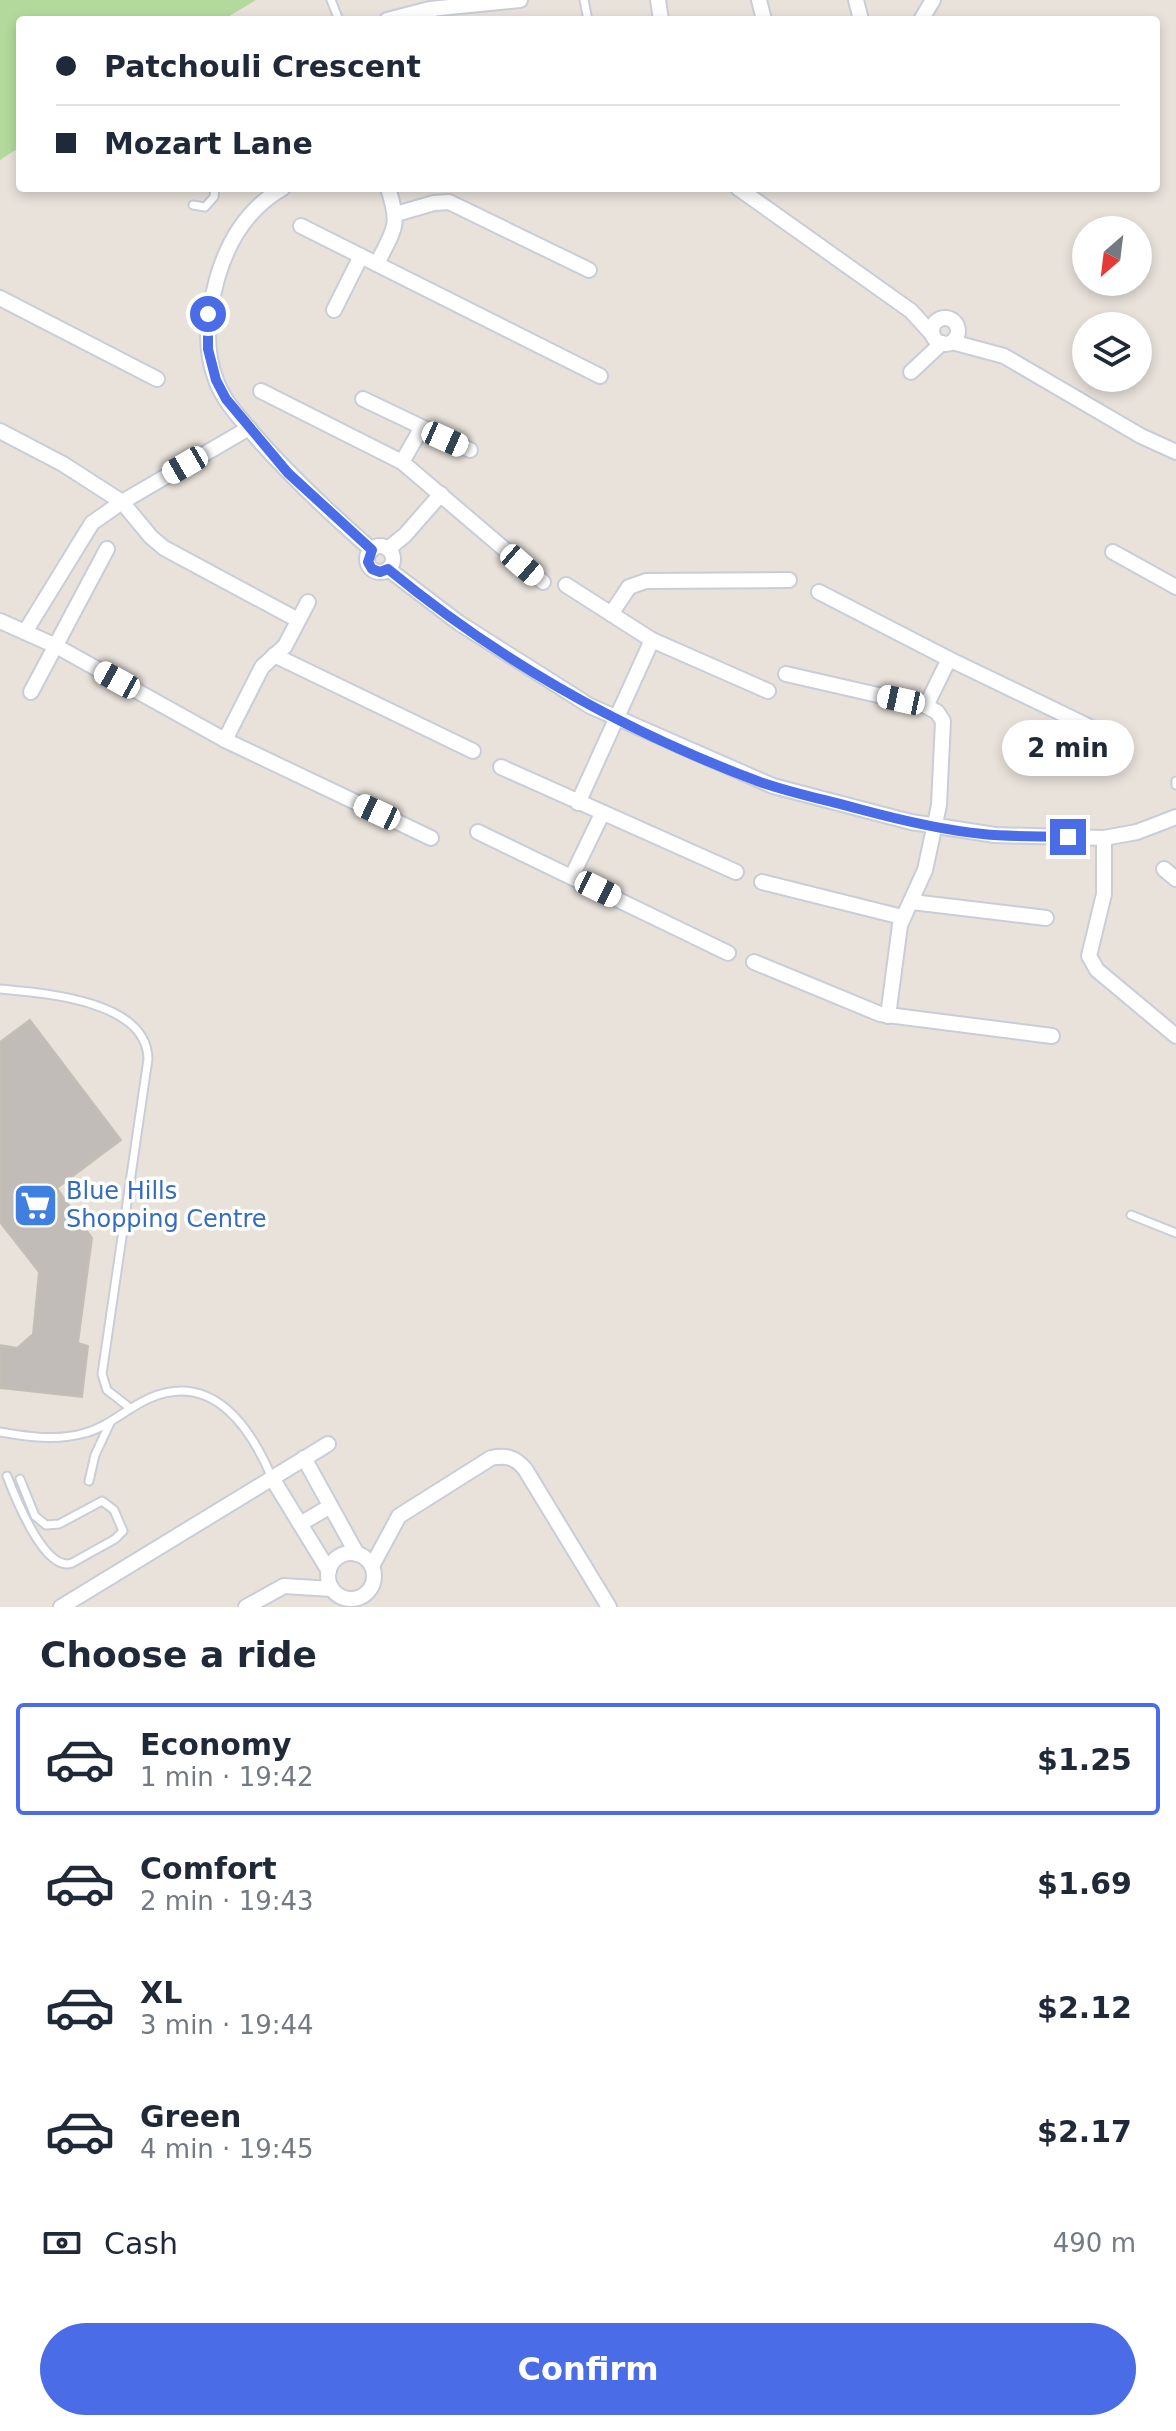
<!DOCTYPE html>
<html lang="en">
<head>
<meta charset="utf-8">
<style>
	body { margin:0; font-family:"DejaVu Sans",sans-serif; background:#f2f2f3; color:#1f2937; height:100vh; display:flex; flex-direction:column; font-size:30px; white-space:nowrap }
	* { box-sizing:border-box; margin:0 }
	p { font-size:26px; color:#747a83 }
	.icon { flex:none; width:44px; height:44px; fill:none; stroke:currentColor; stroke-width:2; stroke-linecap:round; stroke-linejoin:round }
	.map { position:relative; height:1607px; overflow:hidden }
	.sheet { display:flex; flex-direction:column; background:#fff; flex:1 }
	.sheet>* { flex:none }
	.banner { position:absolute; left:16px; top:16px; width:1144px; height:176px; border-radius:8px; box-shadow:0 4px 12px #0003; display:grid; align-content:center; height:176px; padding:0 40px; background:#fff }
	.needle { width:52px; rotate:208deg }
	.controls { position:absolute; left:1072px; top:216px; display:grid; gap:16px }
	.controls a { display:grid; place-items:center; width:80px; height:80px; border-radius:50%; background:#fff; box-shadow:0 4px 12px #0003; font-size:40px }
	.end { position:absolute; width:36px; height:36px; margin:-18px; border:10px solid #4a6ce6; background:#fff; box-shadow:0 0 0 4px #fff }
	.from { border-radius:50% }
	.bubble { position:absolute; height:56px; border-radius:28px; background:#fff; box-shadow:0 4px 12px #0003; font-size:26px; font-weight:700; line-height:56px; text-align:center }
	.car { position:absolute; width:24px; height:48px; margin:-24px -12px; border-radius:10px; box-shadow:0 0 6px 2px #0007; background:linear-gradient(#fff 24%,#345 0 40%,#fff 0 76%,#345 0 86%,#fff 0) }
	.banner b { display:flex; align-items:center; gap:28px; height:76px; font-size:30px }
	.banner b+b { border-top:2px solid #e0e1e3 }
	.banner i { width:20px; height:20px; background:#1f2937 }
	ul { padding:0; list-style:none }
	li { display:flex; align-items:center; gap:24px; height:112px; margin:0 16px 12px; padding:0 24px; border:4px solid transparent; border-radius:8px }
	li div { flex:1 }
	li b { display:block; font-size:30px }
	li em { font-style:normal; font-weight:700 }
	li.on { border-color:#4a6ce6 }
	li>.icon { width:72px; height:72px; stroke-width:1.5 }
	h2 { padding:0 40px; font-size:36px; line-height:96px }
	.pay { display:flex; align-items:center; gap:20px; height:88px; padding:0 40px; font-size:30px }
	.pay p { margin-inline-start:auto }
	.button { display:flex; gap:16px; margin-top:auto; padding:16px 40px }
	.button a { flex:1; height:92px; border-radius:48px; background:#4a6ce6; color:#fff; font-size:32px; font-weight:700; line-height:92px; text-align:center }
	.map>svg:first-child { display:block }
	.green { fill:#b3da9c }
	.building { fill:#c1bcb7; stroke:#c4beb5; stroke-width:2 }
	.lines { fill:none; stroke-linecap:round; stroke-linejoin:round }
	.lane-casing { stroke:#c9cdd8; stroke-width:11 }
	.street-casing { stroke:#c9cdd8; stroke-width:18 }
	.lane { stroke:#fff; stroke-width:7 }
	.street { stroke:#fff; stroke-width:14 }
	.route { stroke:#4a6ce6; stroke-width:10 }
	.labels { text-anchor:middle; dominant-baseline:central; stroke-width:7; stroke-linejoin:round; paint-order:stroke }
	.shop-label { font-size:24px; fill:#366cbe; stroke:#fff; text-anchor:start }
</style>
</head>
<body>
<div class="map">
<svg width="1176" height="1607" viewBox="0 0 1176 1607">
	<rect width="100%" height="100%" fill="#e9e2db"/>
	<!-- green -->
	<path class="green" d="M 0,0 L 256,0 L 223,20 L 20,20 L 20,147 L 0,160 Z"/>
	<!-- building -->
	<path class="building" d="M 30,1020 L 121,1140 L 57,1188 L 92,1238 L 78,1343 L 88,1346 L 82,1397 L 0,1388 L 0,1345 L 17,1348 L 33,1334 L 39,1272 L 0,1222 L 0,1042 Z"/>
	<g class="lines">
		<defs>
			<g id="lane">
				<path d="M 331,0 L 339,20"/>
				<path d="M 584,0 L 588,20"/>
				<path d="M 430,9 L 434,20"/>
				<path d="M 193,205 L 205,207 L 214,197 L 215,188"/>
				<path d="M 1176,781 L 1176,785"/>
				<path d="M 0,989 C 43,993 147,1000 148,1059 L 102,1374 L 107,1390 L 130,1408"/>
				<path d="M 1131,1215 L 1176,1233"/>
				<path d="M 0,1432 C 28,1437 57,1441 85,1433 C 108,1427 127,1408 150,1398 C 213,1371 251,1428 272,1478"/>
				<path d="M 7,1476 C 15,1497 45,1573 72,1563 L 115,1539 L 123,1531 L 114,1510 L 102,1501 L 59,1524 L 46,1525 L 35,1516 L 20,1479"/>
				<path d="M 89,1481 L 95,1455 L 110,1423"/>
			</g>
			<g id="street">
				<path d="M 658,0 L 661,20"/>
				<path d="M 759,0 L 764,20"/>
				<path d="M 856,0 L 861,20"/>
				<path d="M 387,20 L 430,9 L 520,0"/>
				<path d="M 921,20 L 933,0"/>
				<path d="M 283,188 C 248,208 228,240 217,279 C 208,313 203,346 216,380 C 224,403 243,421 258,439 C 293,479 332,515 372,550"/>
				<path d="M 738,188 L 911,311 L 932,334"/>
				<path d="M 396,214 L 434,203 L 449,202 L 589,270"/>
				<path d="M 301,226 L 600,376"/>
				<path d="M 377,264 C 394,228 401,228 388,188"/>
				<path d="M 0,298 L 157,379"/>
				<path d="M 334,310 L 361,256"/>
				<circle cx="945" cy="331" r="13"/>
				<path d="M 952,342 L 1004,356 L 1141,436 L 1176,452"/>
				<path d="M 911,372 L 942,343"/>
				<path d="M 261,391 L 402,462 L 543,582"/>
				<path d="M 363,399 L 470,450"/>
				<path d="M 0,431 L 63,464 L 122,502 L 151,537 L 164,548 L 298,620"/>
				<path d="M 402,462 L 421,429"/>
				<circle cx="380" cy="559" r="13"/>
				<path d="M 388,549 L 405,535 L 441,494"/>
				<path d="M 1113,552 L 1176,587"/>
				<path d="M 388,569 L 459,623 L 590,706 L 773,786 L 911,822 L 995,835 L 1104,838 L 1137,832 L 1176,817"/>
				<path d="M 566,585 L 652,640 L 768,691"/>
				<path d="M 819,592 L 949,659 L 1088,726"/>
				<path d="M 611,614 L 629,587 L 646,581 L 789,580"/>
				<path d="M 0,621 L 56,646 L 225,740 L 431,838"/>
				<path d="M 25,632 L 92,523 L 122,502 L 249,428"/>
				<path d="M 274,655 L 473,751"/>
				<path d="M 786,674 L 926,706 L 937,712 L 943,721 L 939,805 L 925,870 L 900,925 L 888,1016"/>
				<path d="M 31,692 L 107,549"/>
				<path d="M 926,706 L 949,659"/>
				<path d="M 225,740 L 262,667 L 285,646 L 308,602"/>
				<path d="M 501,767 L 736,872"/>
				<path d="M 578,803 L 652,640"/>
				<path d="M 478,832 L 728,953"/>
				<path d="M 1104,838 L 1104,894 L 1089,956 L 1097,970 L 1176,1036"/>
				<path d="M 1164,869 L 1176,879"/>
				<path d="M 572,876 L 602,814"/>
				<path d="M 762,882 L 902,917"/>
				<path d="M 912,902 L 1046,918"/>
				<path d="M 754,962 L 880,1014 L 1052,1036"/>
				<path d="M 304,1458 L 357,1554"/>
				<path d="M 272,1478 L 329,1571"/>
				<path d="M 300,1524 L 329,1507"/>
				<circle cx="351" cy="1576" r="23"/>
				<path d="M 372,1566 L 399,1516 L 491,1458 C 506,1455 515,1457 525,1469 L 609,1607"/>
				<path d="M 61,1607 L 328,1444"/>
				<path d="M 246,1607 L 284,1586 L 332,1589"/>
			</g>
		</defs>
		<!-- lane casing -->
		<use href="#lane" class="lane-casing"/>
		<!-- street casing -->
		<use href="#street" class="street-casing"/>
		<!-- lane -->
		<use href="#lane" class="lane"/>
		<!-- street -->
		<use href="#street" class="street"/>
	</g>
	<g class="lines">
		<!-- route -->
		<path class="route" d="M 208,314 L 208,349 L 216,380 L 226,399 L 288,473 L 372,550 L 368,562 L 372,569 L 380,572 L 388,569 C 498,660 626,732 760,782 C 792,793 826,800 859,809 C 900,820 941,830 983,834 C 1012,837 1040,836 1068,837"/>
	</g>
	<!-- icons -->
	<defs>
		<symbol id="supermarket-square" viewBox="-11 -11 22 22"><rect x="-9" y="-9" width="18" height="18" rx="4" fill="#3f7fe0" stroke="#fff"/><path d="M-6-5.5h2.5l.6 2H6L4.5 2H-2.5L-4.4-4H-6ZM-1.5 3.2a1.3 1.3 0 1 0 .1 0ZM3 3.2a1.3 1.3 0 1 0 .1 0Z" fill="#fff"/></symbol>
	</defs>
	<g fill-rule="evenodd">
		<use href="#supermarket-square" x="10" y="1180" width="51" height="51"/>
	</g>
	<g class="labels">
		<!-- shop labels -->
		<g class="shop-label">
			<text x="66" y="1191">Blue Hills<tspan x="66" dy="28">Shopping Centre</tspan></text>
		</g>
	</g>
</svg>
<div class="controls">
<a><svg class="needle" viewBox="-14 -14 28 28"><path d="M0-13l5 13h-10z" fill="#e53935"/><path d="M0 13l5-13h-10z" fill="#747a83"/></svg></a>
<a><svg class="icon" aria-label="layers" viewBox="0 0 24 24"><path d="M12 4l9 5-9 5-9-5zM3 14l9 5 9-5"/></svg></a>
</div>
<i class="end from" style="left:208px;top:314px"></i>
<i class="end" style="left:1068px;top:837px"></i>
<div class="bubble" style="left:1002px;top:720px;width:132px">2 min</div>
<i class="car" style="left:445px;top:439px;rotate:114deg"></i>
<i class="car" style="left:185px;top:465px;rotate:240deg"></i>
<i class="car" style="left:522px;top:565px;rotate:131deg"></i>
<i class="car" style="left:117px;top:680px;rotate:299deg"></i>
<i class="car" style="left:901px;top:700px;rotate:282deg"></i>
<i class="car" style="left:377px;top:812px;rotate:295deg"></i>
<i class="car" style="left:598px;top:889px;rotate:116deg"></i>
<div class="banner">
<b><i class="from"></i>Patchouli Crescent</b>
<b><i></i>Mozart Lane</b>
</div>
</div>
<section class="sheet">
<h2>Choose a ride</h2>
<ul>
<li class="on"><svg class="icon" aria-label="car" viewBox="0 0 24 24"><path d="M5 17H2v-5l4-1 3-4h7l3 4 3 1v5h-3M9 17h6M6 11h13"/><circle cx="7" cy="17" r="2"/><circle cx="17" cy="17" r="2"/></svg><div><b>Economy</b><p>1 min · 19:42</p></div><em>$1.25</em></li>
<li><svg class="icon" aria-label="car" viewBox="0 0 24 24"><path d="M5 17H2v-5l4-1 3-4h7l3 4 3 1v5h-3M9 17h6M6 11h13"/><circle cx="7" cy="17" r="2"/><circle cx="17" cy="17" r="2"/></svg><div><b>Comfort</b><p>2 min · 19:43</p></div><em>$1.69</em></li>
<li><svg class="icon" aria-label="car" viewBox="0 0 24 24"><path d="M5 17H2v-5l4-1 3-4h7l3 4 3 1v5h-3M9 17h6M6 11h13"/><circle cx="7" cy="17" r="2"/><circle cx="17" cy="17" r="2"/></svg><div><b>XL</b><p>3 min · 19:44</p></div><em>$2.12</em></li>
<li><svg class="icon" aria-label="car" viewBox="0 0 24 24"><path d="M5 17H2v-5l4-1 3-4h7l3 4 3 1v5h-3M9 17h6M6 11h13"/><circle cx="7" cy="17" r="2"/><circle cx="17" cy="17" r="2"/></svg><div><b>Green</b><p>4 min · 19:45</p></div><em>$2.17</em></li>
</ul>
<div class="pay"><svg class="icon" aria-label="cash" viewBox="0 0 24 24"><path d="M3 7h18v10H3z"/><circle cx="12" cy="12" r="2"/></svg>Cash<p>490 m</p></div>
<div class="button"><a>Confirm</a></div>
</section>
</body>
</html>
